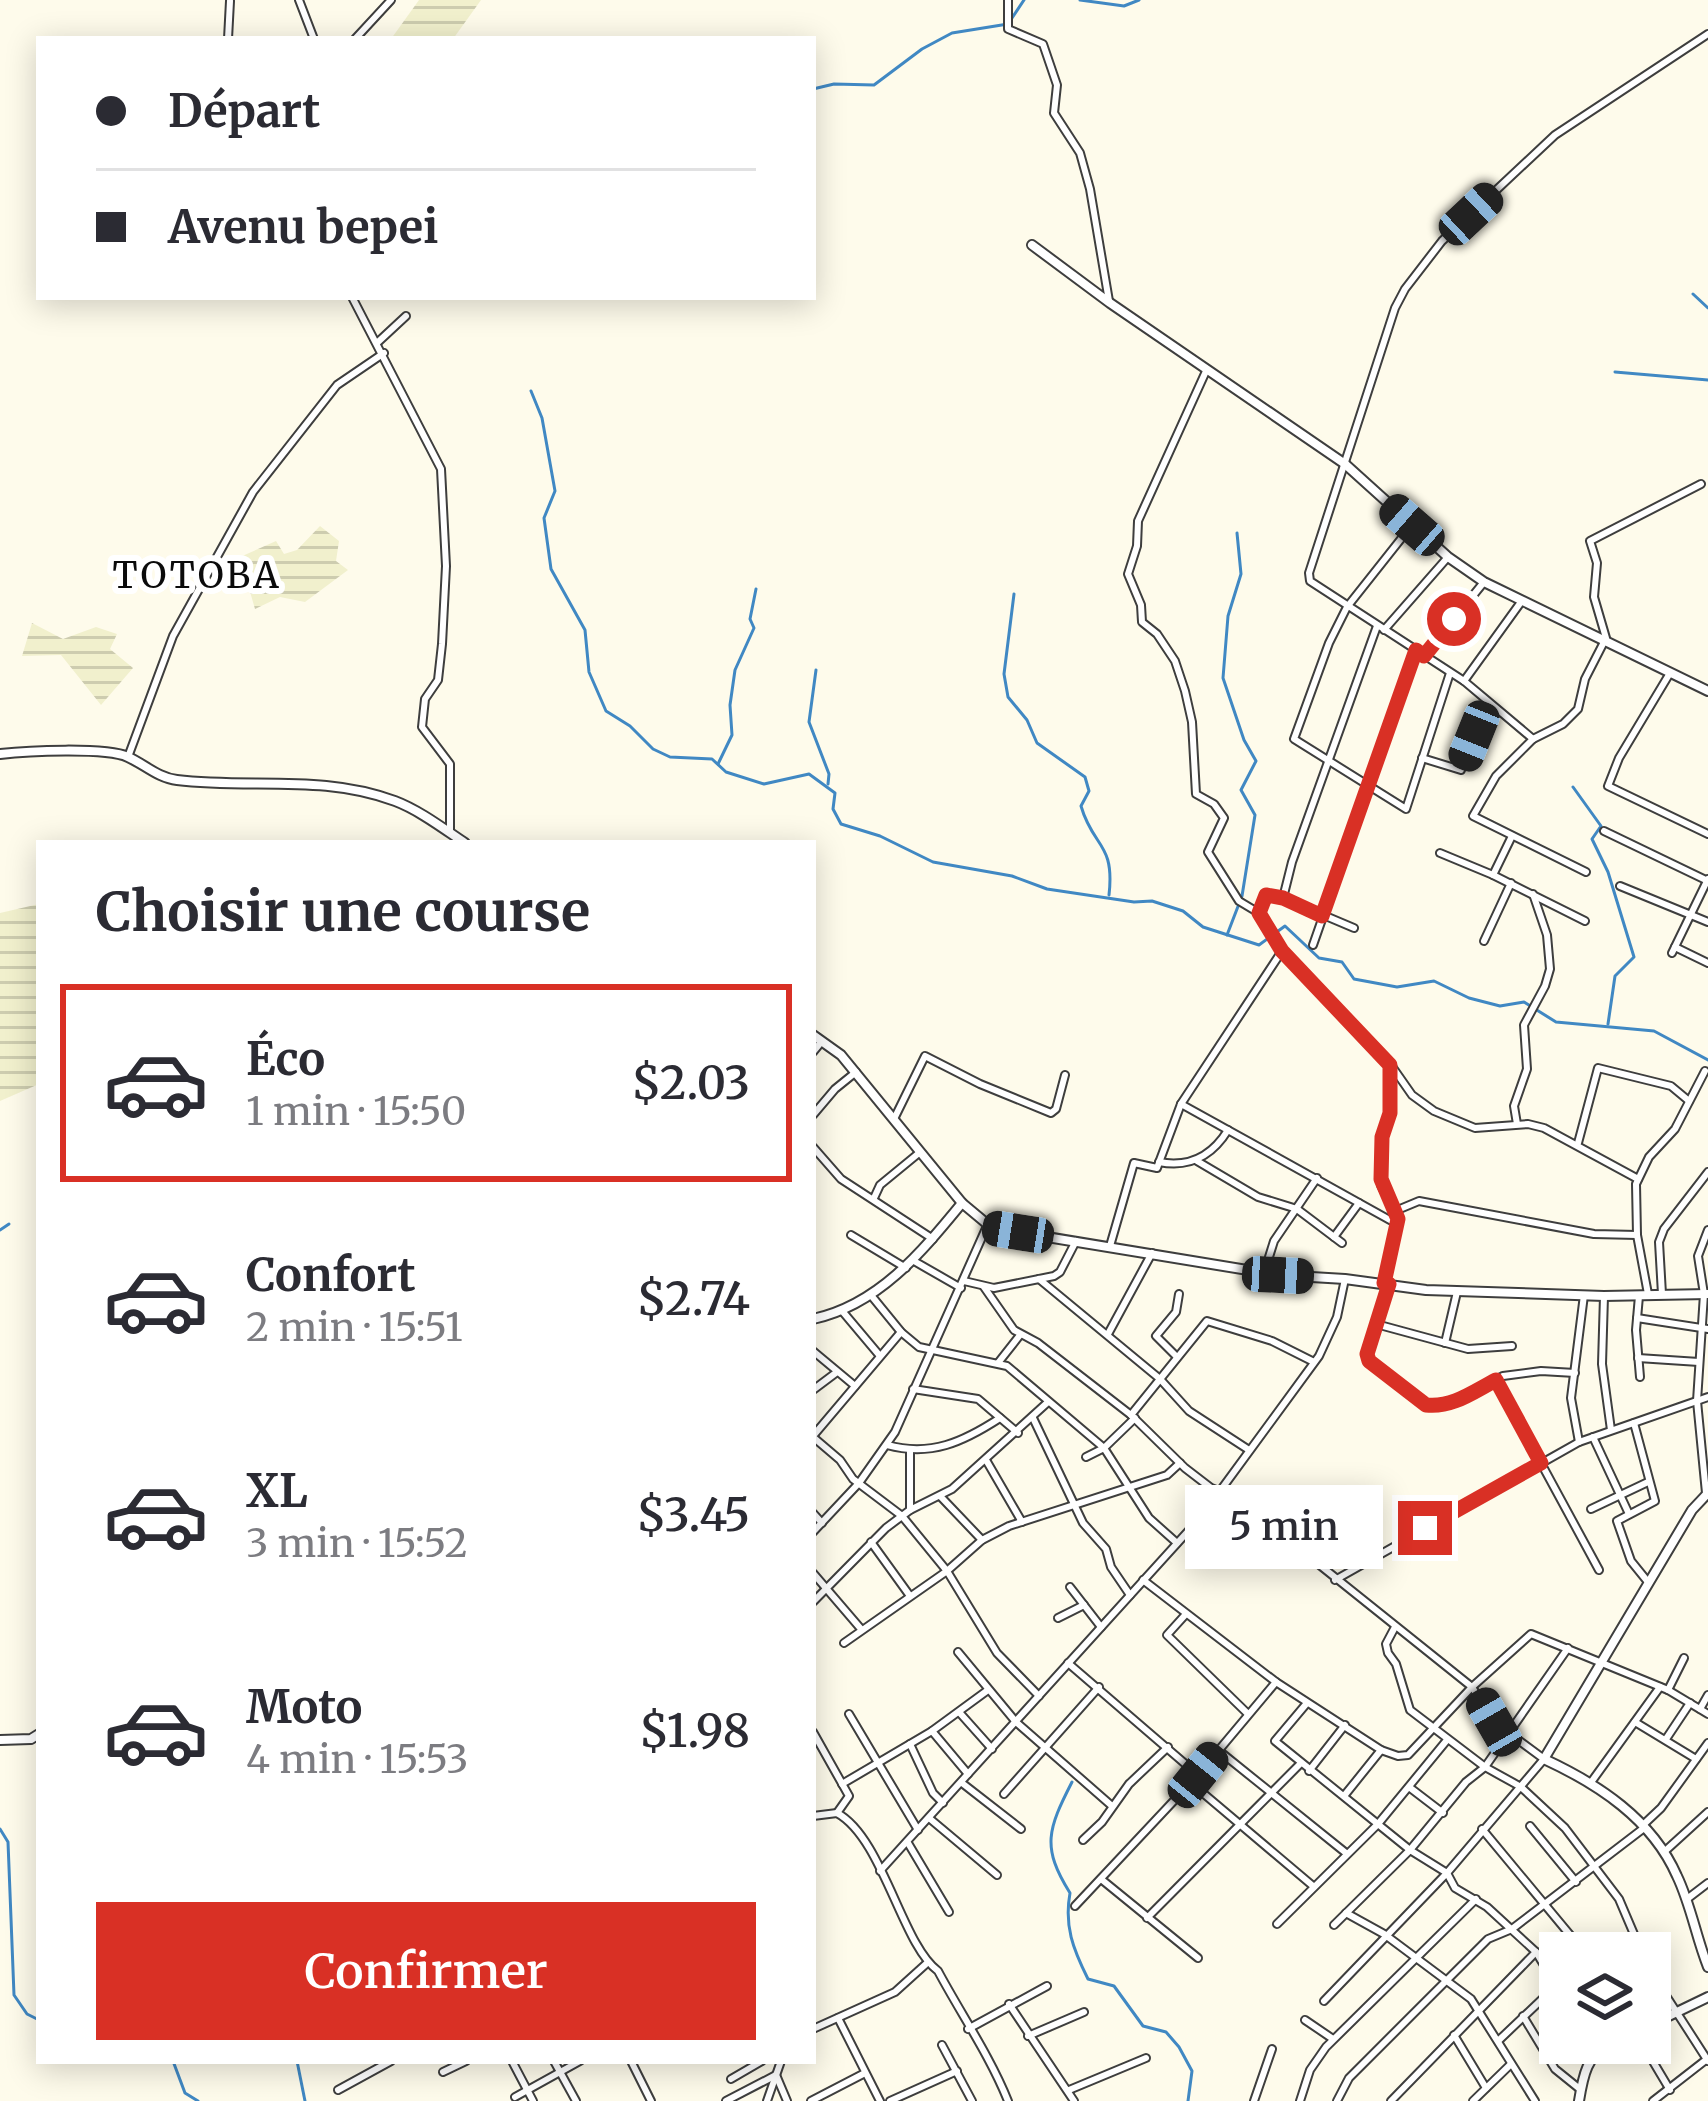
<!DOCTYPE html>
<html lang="fr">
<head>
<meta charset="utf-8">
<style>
	body { margin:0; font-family:Merriweather,serif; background:#f7f7f7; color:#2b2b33; height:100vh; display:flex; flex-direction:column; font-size:45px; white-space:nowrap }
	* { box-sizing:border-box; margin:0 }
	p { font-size:39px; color:#7c7c81 }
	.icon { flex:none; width:66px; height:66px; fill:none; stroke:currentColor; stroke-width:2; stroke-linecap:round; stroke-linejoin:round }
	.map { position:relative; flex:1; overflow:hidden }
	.panel { position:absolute; left:36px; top:840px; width:780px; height:1224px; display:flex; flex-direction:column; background:#fff; border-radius:0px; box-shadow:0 6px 30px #0003 }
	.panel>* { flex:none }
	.hud { position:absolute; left:36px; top:36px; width:780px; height:264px; border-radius:0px; box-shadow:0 6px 30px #0003; display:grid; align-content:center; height:264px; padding:0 60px; background:#fff }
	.fabs { position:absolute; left:1539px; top:1932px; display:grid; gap:24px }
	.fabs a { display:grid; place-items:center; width:132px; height:132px; border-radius:0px; background:#fff; box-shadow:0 6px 30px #0003; font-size:60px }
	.end { position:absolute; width:54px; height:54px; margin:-27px; border:15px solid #d93025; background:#fff; box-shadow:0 0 0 6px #fff }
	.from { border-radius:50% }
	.bubble { position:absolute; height:84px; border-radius:0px; background:#fff; box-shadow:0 6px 30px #0003; font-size:39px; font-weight:600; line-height:84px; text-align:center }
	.car { position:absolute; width:36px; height:72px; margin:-36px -18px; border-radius:15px; box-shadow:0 0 9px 3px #0007; background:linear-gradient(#222 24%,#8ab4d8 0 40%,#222 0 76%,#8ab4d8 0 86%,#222 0) }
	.hud b { display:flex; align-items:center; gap:42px; height:114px; font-size:45px }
	.hud b+b { border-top:3px solid #e1e1e2 }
	.hud i { width:30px; height:30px; background:#2b2b33 }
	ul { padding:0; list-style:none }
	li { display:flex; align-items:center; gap:36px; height:198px; margin:0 24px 18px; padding:0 36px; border:6px solid transparent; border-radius:0px }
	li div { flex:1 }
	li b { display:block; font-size:45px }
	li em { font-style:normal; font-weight:600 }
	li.selected { border-color:#d93025 }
	li>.icon { width:108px; height:108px; stroke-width:1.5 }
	h2 { padding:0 60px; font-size:54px; line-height:144px }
	.primary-button { display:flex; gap:24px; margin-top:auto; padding:24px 60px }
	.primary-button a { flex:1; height:138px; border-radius:0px; background:#d93025; color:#fff; font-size:48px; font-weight:600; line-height:138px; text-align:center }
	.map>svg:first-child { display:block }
	.farmland { fill:url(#farmland-rules) }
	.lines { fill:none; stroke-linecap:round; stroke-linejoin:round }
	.stream { stroke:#4088c3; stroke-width:3 }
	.minor-casing { stroke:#3e3e3e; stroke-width:10 }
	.tertiary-casing { stroke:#3e3e3e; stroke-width:12 }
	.minor { stroke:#fff; stroke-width:6 }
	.tertiary { stroke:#fff; stroke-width:8 }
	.route { stroke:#d93025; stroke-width:15 }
	.labels { text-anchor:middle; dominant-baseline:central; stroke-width:12; stroke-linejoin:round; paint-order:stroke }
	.quarter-label { font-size:36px; letter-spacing:3px; fill:#0b0b0b; stroke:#fff }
</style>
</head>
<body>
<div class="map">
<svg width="1708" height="2101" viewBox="0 0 1708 2101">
	<defs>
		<pattern id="farmland-rules" width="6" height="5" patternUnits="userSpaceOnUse" patternTransform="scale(3)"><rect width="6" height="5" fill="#f1f0cd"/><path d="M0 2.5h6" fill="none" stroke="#cdccaf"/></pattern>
	</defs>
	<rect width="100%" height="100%" fill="#fefbeb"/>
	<!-- farmland -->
	<g class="farmland">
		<path d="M 419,0 L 481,0 L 453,39 L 391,39 Z"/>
		<path d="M 320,526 L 339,541 L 336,561 L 348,570 L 305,602 L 280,597 L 255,609 L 240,557 L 276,541 L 284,554 L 297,550 Z"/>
		<path d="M 32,623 L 63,639 L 96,627 L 117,634 L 110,649 L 133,668 L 101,705 L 61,655 L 22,656 Z"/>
		<path d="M 39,904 L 39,1084 L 0,1101 L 0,913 Z"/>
	</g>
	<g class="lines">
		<!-- stream -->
		<g class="stream">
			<path d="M 1080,0 L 1124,6 L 1139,0"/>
			<path d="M 813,89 L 834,84 L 874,85 L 922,49 L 952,33 L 1008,24 L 1024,0"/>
			<path d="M 1693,294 L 1708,308"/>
			<path d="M 1615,372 L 1708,380"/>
			<path d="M 531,391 L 542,418 L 555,491 L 544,518 L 551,569 L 585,630 L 589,672 L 606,711 L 630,726 L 653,749 L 670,757 L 712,759 L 726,772 L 764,784 L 809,774 L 835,793 L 833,809 L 841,824 L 880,836 L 933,862 L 1012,876 L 1047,889 L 1134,902 L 1152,901 L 1183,911 L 1203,927 L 1259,945 L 1285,926 L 1319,958 L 1342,962 L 1354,979 L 1397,987 L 1434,981 L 1469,998 L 1500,1006 L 1524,1002 L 1556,1022 L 1654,1031 L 1708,1060"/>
			<path d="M 1014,594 L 1004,674 L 1008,697 L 1027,720 L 1037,743 L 1085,777 L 1089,791 L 1081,806 C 1093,848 1115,842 1109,895"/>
			<path d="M 816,670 L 809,722 L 829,774 L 828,784"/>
			<path d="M 718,764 L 732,735 L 730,705 L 735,670 L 754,628 L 750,619 L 756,589"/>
			<path d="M 1573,787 L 1601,826 L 1592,839 L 1608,872 L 1634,957 L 1615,976 L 1608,1024"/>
			<path d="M 1227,935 L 1242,896 L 1255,815 L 1241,790 L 1256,761 L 1244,740 L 1223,678 L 1228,616 L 1241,574 L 1237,533"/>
			<path d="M 0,1230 L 9,1224"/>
			<path d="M 1072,1782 C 1048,1829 1041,1847 1070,1893 C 1064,1926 1073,1949 1088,1979 L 1114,1986 L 1143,2026 L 1166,2032 L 1179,2047 L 1192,2071 L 1188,2101"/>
			<path d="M 0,1829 L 8,1842 L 14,1995 L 27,2014 L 39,2020"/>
			<path d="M 173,2061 L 185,2093 L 198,2101"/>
			<path d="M 297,2061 L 305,2101"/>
		</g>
		<defs>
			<g id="minor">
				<path d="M 299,0 L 314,39"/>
				<path d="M 1008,0 L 1008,29 L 1043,44 L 1057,85 L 1054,113 L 1080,153 L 1090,189 L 1109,301"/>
				<path d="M 228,39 L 230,1"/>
				<path d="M 355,39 L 391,0"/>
				<path d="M 352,297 L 441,469 L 446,566 L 442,644 L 438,680 L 425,699 L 422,727 L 450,764 L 450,833"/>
				<path d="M 378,342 L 406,316"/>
				<path d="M 1207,369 L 1138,521 L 1137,546 L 1128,574 L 1141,605 L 1142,622 L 1157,634 L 1175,661 L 1185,691 L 1192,722 L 1196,794 L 1214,804 L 1224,818 L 1208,852 L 1239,901 L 1259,913 L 1282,951 L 1391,1065 L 1412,1095 L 1434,1111 L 1475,1128 L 1528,1124 L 1544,1128 L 1638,1179"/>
				<path d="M 1412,525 L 1347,607 L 1329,643 L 1294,739 L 1406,809 L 1450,673"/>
				<path d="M 1384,630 L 1448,557"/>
				<path d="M 1424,656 L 1484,582"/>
				<path d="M 1670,673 L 1619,758 L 1608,786 L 1708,834"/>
				<path d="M 1464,681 L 1521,602"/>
				<path d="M 1533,739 L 1464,681 L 1310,581 L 1309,573 L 1395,308 L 1405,289 L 1442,241 L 1555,135 L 1708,34"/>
				<path d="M 128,757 L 173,636 L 253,492 L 337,385 L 384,353"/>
				<path d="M 1422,758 L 1461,770 L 1488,702"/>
				<path d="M 1604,831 L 1708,881"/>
				<path d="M 1440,853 L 1493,875 L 1585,921"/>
				<path d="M 1586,872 L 1473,816 L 1496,776 L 1533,739 L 1563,724 L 1578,709 L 1585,679 L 1606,638 L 1594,597 L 1597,563 L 1590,541 L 1701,484"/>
				<path d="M 1493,875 L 1512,836"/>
				<path d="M 1620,886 L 1708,922"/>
				<path d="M 1283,898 L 1292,862 L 1377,626"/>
				<path d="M 1259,913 L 1266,895 L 1283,898 L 1354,928"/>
				<path d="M 1484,941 L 1511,883"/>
				<path d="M 1313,945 L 1416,650"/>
				<path d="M 1675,947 L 1708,963"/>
				<path d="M 1672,953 L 1708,879"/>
				<path d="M 813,1052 L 822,1041"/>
				<path d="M 1181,1104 L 1397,1224"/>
				<path d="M 813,1115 L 835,1089 L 856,1072"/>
				<path d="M 894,1119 L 925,1056 L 980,1084 L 1051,1113 L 1056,1109 L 1065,1075"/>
				<path d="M 1517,1124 L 1514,1106 L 1527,1069 L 1524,1025 L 1545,986 L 1550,969 L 1547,935 L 1533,894"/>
				<path d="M 1578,1143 L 1598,1068 L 1671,1086 L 1689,1101"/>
				<path d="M 813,1147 L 841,1179 L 933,1239"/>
				<path d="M 1197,1161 L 1258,1197 L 1297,1209 L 1342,1243"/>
				<path d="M 1159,1162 C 1190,1168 1212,1156 1228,1130"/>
				<path d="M 874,1198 L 880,1185 L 919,1153"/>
				<path d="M 1395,1211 L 1419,1201 L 1594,1234 L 1637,1235"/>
				<path d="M 851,1235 L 906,1268"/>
				<path d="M 1334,1237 L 1359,1203"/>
				<path d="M 1110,1246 L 1134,1163 L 1157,1168 L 1181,1104 L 1282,951"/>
				<path d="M 914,1261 L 961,1288"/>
				<path d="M 1264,1273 L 1274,1241 L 1317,1178"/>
				<path d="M 1039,1279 L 1160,1379 L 1189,1411 L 1249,1450"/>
				<path d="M 964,1281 L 994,1288 L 1054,1276 L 1060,1272 L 1076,1241"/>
				<path d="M 1383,1283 L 1398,1219 L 1381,1185 L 1382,1137 L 1390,1113 L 1391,1066"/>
				<path d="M 1388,1285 L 1367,1354 L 1369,1361 L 1426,1405 L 1436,1406 L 1452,1404 L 1503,1376 L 1541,1371 L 1575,1373"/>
				<path d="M 984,1287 L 1014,1330 L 1038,1343 L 1131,1415 L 1185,1468 L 1211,1488 L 1236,1498 L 1472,1687 L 1494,1722 L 1544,1759 L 1447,1873 L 1324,2001"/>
				<path d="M 870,1294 L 901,1332 L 919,1347 L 1007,1366 L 1104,1448 L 1149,1518 L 1177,1543"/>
				<path d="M 1648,1294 L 1637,1235 L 1636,1184 L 1649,1157 L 1675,1129 L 1705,1071"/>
				<path d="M 1662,1294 L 1659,1242 L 1664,1229 L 1708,1172"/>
				<path d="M 1604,1296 L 1602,1364 L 1611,1430"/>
				<path d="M 1639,1296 L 1636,1330 L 1640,1377"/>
				<path d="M 843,1312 L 880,1356"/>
				<path d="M 1637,1318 L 1708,1329"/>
				<path d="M 1376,1324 L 1468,1349 L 1512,1346"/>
				<path d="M 1108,1334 L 1152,1253"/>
				<path d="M 1445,1343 L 1457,1292"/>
				<path d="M 813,1351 L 855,1386"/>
				<path d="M 1177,1357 L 1156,1336 L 1176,1312 L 1179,1294"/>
				<path d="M 1638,1358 L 1699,1362"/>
				<path d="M 998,1363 L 1020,1335"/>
				<path d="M 1496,1380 L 1599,1570"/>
				<path d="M 913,1389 L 978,1399 L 1018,1433"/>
				<path d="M 813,1390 L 837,1372"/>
				<path d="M 1131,1415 L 1207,1321 L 1272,1341 L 1314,1362"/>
				<path d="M 1033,1418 L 1083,1523 L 1106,1549 L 1111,1567 L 1130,1595"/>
				<path d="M 1634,1423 L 1655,1501 L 1617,1521 L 1631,1561 L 1648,1582"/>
				<path d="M 813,1436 L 901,1332"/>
				<path d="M 813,1437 L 840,1460 L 853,1479 L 902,1516 L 947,1571 L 997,1653 L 1039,1696"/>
				<path d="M 1593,1437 L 1629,1514"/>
				<path d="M 1579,1442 L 1571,1398 L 1584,1295"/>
				<path d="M 887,1445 C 931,1457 963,1442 1000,1418"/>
				<path d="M 1086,1457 L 1104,1448 L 1135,1418"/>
				<path d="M 986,1460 L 1022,1522"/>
				<path d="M 1706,1493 L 1697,1401 L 1704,1294 L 1698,1256 L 1708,1230"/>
				<path d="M 941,1497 L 982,1540"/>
				<path d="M 1591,1509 L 1648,1482"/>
				<path d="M 910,1510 L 910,1452"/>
				<path d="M 813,1513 L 822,1523"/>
				<path d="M 813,1532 L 859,1483 L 895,1432 L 987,1226"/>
				<path d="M 871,1542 L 910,1596"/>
				<path d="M 813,1573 L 861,1629"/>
				<path d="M 1143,1580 L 1276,1682 L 1381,1750 L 1398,1756 L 1408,1755 L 1472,1687 L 1531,1634 L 1668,1690 L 1708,1714"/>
				<path d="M 1335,1580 L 1579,1442 L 1708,1397"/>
				<path d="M 1070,1587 L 1101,1627"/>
				<path d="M 813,1602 L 886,1528 L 910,1510 L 952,1489 L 1048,1402"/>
				<path d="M 1186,1614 L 1167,1635 L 1247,1713"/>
				<path d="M 1058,1618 L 1084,1605"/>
				<path d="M 1395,1627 L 1386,1644 L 1388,1653 L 1396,1664 L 1410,1710 L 1485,1767 L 1521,1787 L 1565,1828 L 1619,1899 L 1642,1953"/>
				<path d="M 844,1643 L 947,1571 L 982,1540 L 1009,1526 L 1167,1475 L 1180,1463"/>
				<path d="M 958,1652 L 1016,1722 L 1112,1806"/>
				<path d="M 1068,1663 L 1197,1774"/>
				<path d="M 1668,1690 L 1684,1658"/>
				<path d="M 1307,1703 L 1275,1741 L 1410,1850 L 1447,1873 L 1455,1888 L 1487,1907 L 1536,1952 L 1560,1992"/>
				<path d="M 1700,1709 L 1708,1695"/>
				<path d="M 959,1712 L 992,1749"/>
				<path d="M 849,1714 L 918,1830"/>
				<path d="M 1635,1722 L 1696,1759"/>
				<path d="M 932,1731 L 968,1774"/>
				<path d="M 813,1732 L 849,1796 L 837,1813"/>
				<path d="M 1666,1739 L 1690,1703"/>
				<path d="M 910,1744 L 933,1793 L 943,1803"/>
				<path d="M 1218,1750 L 1346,1853"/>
				<path d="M 1309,1771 L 1345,1725"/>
				<path d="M 1592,1781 L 1660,1687"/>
				<path d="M 962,1783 L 1021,1829"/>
				<path d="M 1191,1783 L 1313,1886"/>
				<path d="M 842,1784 L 932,1731 L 988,1690"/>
				<path d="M 1409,1787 L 1443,1813"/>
				<path d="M 1004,1794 L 1099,1687"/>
				<path d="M 1344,1796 L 1381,1750"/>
				<path d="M 813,1816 L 837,1813 C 883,1838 902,1945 938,1971 C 961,2014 990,2056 1008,2101"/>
				<path d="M 929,1818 L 997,1875"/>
				<path d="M 1643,1825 L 1661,1808 L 1708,1743"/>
				<path d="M 1530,1826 L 1576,1882"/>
				<path d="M 1482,1829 L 1585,1953"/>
				<path d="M 1083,1840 L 1102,1822 L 1129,1784 L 1168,1747"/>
				<path d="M 908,1843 L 949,1912"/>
				<path d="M 1664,1852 L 1708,1812"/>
				<path d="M 880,1871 L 1201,1517 L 1319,1356 L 1337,1317 L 1345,1279"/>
				<path d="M 1101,1879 L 1198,1958"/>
				<path d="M 1687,1899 L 1708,1883"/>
				<path d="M 1075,1906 L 1198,1775 L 1276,1682"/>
				<path d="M 1346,1913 L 1384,1934 L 1471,1999 L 1535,2101"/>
				<path d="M 1147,1918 L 1300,1764"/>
				<path d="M 1277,1924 L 1378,1824 L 1447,1740"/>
				<path d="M 1334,1925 L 1410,1850 L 1466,1782 L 1485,1767 L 1568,1648"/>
				<path d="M 1650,1971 L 1708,2061"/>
				<path d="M 1009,2004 L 1074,2101"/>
				<path d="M 1523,2016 L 1555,2069 L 1581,2090"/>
				<path d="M 838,2018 L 880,2101"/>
				<path d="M 1305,2020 L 1333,2039"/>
				<path d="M 813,2029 L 895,1992 L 926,1964"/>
				<path d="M 968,2029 L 1047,1986"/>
				<path d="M 1454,2035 L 1486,2088"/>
				<path d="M 1028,2036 L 1084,2012"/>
				<path d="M 1498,2041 L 1556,1986"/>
				<path d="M 1642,2043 L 1670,2090"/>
				<path d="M 942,2045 L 972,2101"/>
				<path d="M 512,2061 L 533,2101"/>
				<path d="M 554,2061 L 576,2101"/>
				<path d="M 631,2061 L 651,2101"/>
				<path d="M 443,2072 L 466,2061"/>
				<path d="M 731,2079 L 762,2061"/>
				<path d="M 338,2090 L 391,2061"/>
				<path d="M 1069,2090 L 1146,2058"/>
				<path d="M 515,2097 L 580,2061"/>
				<path d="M 726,2101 L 776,2075 L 787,2101"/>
				<path d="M 767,2101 L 781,2061"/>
				<path d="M 811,2101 L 865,2073"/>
				<path d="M 890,2101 L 957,2071"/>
				<path d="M 1254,2101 L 1272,2049"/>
				<path d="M 1300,2101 L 1310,2070 L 1326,2047 L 1476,1899"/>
				<path d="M 1337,2101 L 1349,2078 L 1488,1939 L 1512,1929 L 1644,1828"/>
				<path d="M 1391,2101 L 1536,1952"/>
				<path d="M 1473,2101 L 1511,2064"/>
				<path d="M 1653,2101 L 1707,2059"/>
			</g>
			<g id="tertiary">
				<path d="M 1032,245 L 1110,303 L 1345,464 L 1448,557 L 1484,582 L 1708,691"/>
				<path d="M 0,754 C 26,751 106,747 128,757 C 144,764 158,778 177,780 C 251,789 323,774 395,801 C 419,810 444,829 465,843"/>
				<path d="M 813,1035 L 841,1055 L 962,1203 L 992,1228 L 1278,1275 L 1345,1279 L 1426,1290 L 1604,1296 L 1708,1294"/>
				<path d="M 813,1319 C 878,1305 921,1253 962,1203"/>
				<path d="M 1708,1493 L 1692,1510 L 1544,1759 C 1598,1784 1652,1819 1677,1876 C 1691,1905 1696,1937 1708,1967"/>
				<path d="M 0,1740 L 31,1739 L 39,1734"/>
				<path d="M 1650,2025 L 1708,1997"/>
				<path d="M 1579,2101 C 1583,2076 1587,2054 1611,2043"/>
			</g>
		</defs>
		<!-- minor casing -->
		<use href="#minor" class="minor-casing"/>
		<!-- tertiary casing -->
		<use href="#tertiary" class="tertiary-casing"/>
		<!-- minor -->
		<use href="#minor" class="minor"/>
		<!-- tertiary -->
		<use href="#tertiary" class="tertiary"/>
	</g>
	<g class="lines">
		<!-- route -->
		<path class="route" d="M 1425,1528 L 1541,1463 L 1496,1380 C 1473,1392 1452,1408 1426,1405 L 1369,1361 L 1367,1354 L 1389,1284 L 1384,1283 L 1398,1219 L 1381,1179 L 1382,1137 L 1390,1113 L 1390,1065 L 1282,951 L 1259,913 L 1266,895 L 1283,898 L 1322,916 L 1416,650 L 1424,656 L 1454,619"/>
	</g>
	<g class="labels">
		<!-- quarter labels -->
		<g class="quarter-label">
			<text x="197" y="575">TOTOBA</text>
		</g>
	</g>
</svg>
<div class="fabs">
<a><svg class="icon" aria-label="layers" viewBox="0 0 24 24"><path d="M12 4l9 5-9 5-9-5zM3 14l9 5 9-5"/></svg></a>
</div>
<i class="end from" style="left:1454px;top:619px"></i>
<i class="end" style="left:1425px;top:1528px"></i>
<div class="bubble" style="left:1185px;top:1485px;width:198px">5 min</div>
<i class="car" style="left:1471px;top:214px;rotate:47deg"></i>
<i class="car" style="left:1412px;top:525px;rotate:311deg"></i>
<i class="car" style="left:1474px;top:736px;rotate:202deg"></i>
<i class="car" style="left:1018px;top:1232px;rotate:279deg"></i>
<i class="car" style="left:1278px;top:1275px;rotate:93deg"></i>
<i class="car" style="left:1494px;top:1722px;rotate:330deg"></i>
<i class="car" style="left:1198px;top:1775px;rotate:39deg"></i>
<div class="hud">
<b><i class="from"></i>Départ</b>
<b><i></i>Avenu bepei</b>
</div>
<section class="panel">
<h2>Choisir une course</h2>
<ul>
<li class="selected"><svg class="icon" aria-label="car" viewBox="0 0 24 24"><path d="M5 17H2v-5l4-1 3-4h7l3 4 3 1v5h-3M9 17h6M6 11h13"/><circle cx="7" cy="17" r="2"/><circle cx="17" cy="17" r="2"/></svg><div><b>Éco</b><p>1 min · 15:50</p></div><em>$2.03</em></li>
<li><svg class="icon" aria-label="car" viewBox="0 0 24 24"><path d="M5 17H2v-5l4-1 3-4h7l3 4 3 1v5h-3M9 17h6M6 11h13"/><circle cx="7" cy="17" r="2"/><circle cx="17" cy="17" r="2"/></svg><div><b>Confort</b><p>2 min · 15:51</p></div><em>$2.74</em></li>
<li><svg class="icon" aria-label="car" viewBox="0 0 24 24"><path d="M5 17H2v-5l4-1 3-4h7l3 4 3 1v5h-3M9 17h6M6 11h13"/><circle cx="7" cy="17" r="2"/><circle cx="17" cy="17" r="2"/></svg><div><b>XL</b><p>3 min · 15:52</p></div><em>$3.45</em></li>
<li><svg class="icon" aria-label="car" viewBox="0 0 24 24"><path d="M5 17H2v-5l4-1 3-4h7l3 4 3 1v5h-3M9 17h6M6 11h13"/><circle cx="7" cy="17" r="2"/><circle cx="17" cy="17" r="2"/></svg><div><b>Moto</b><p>4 min · 15:53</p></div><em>$1.98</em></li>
</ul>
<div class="primary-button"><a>Confirmer</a></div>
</section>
</div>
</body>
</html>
